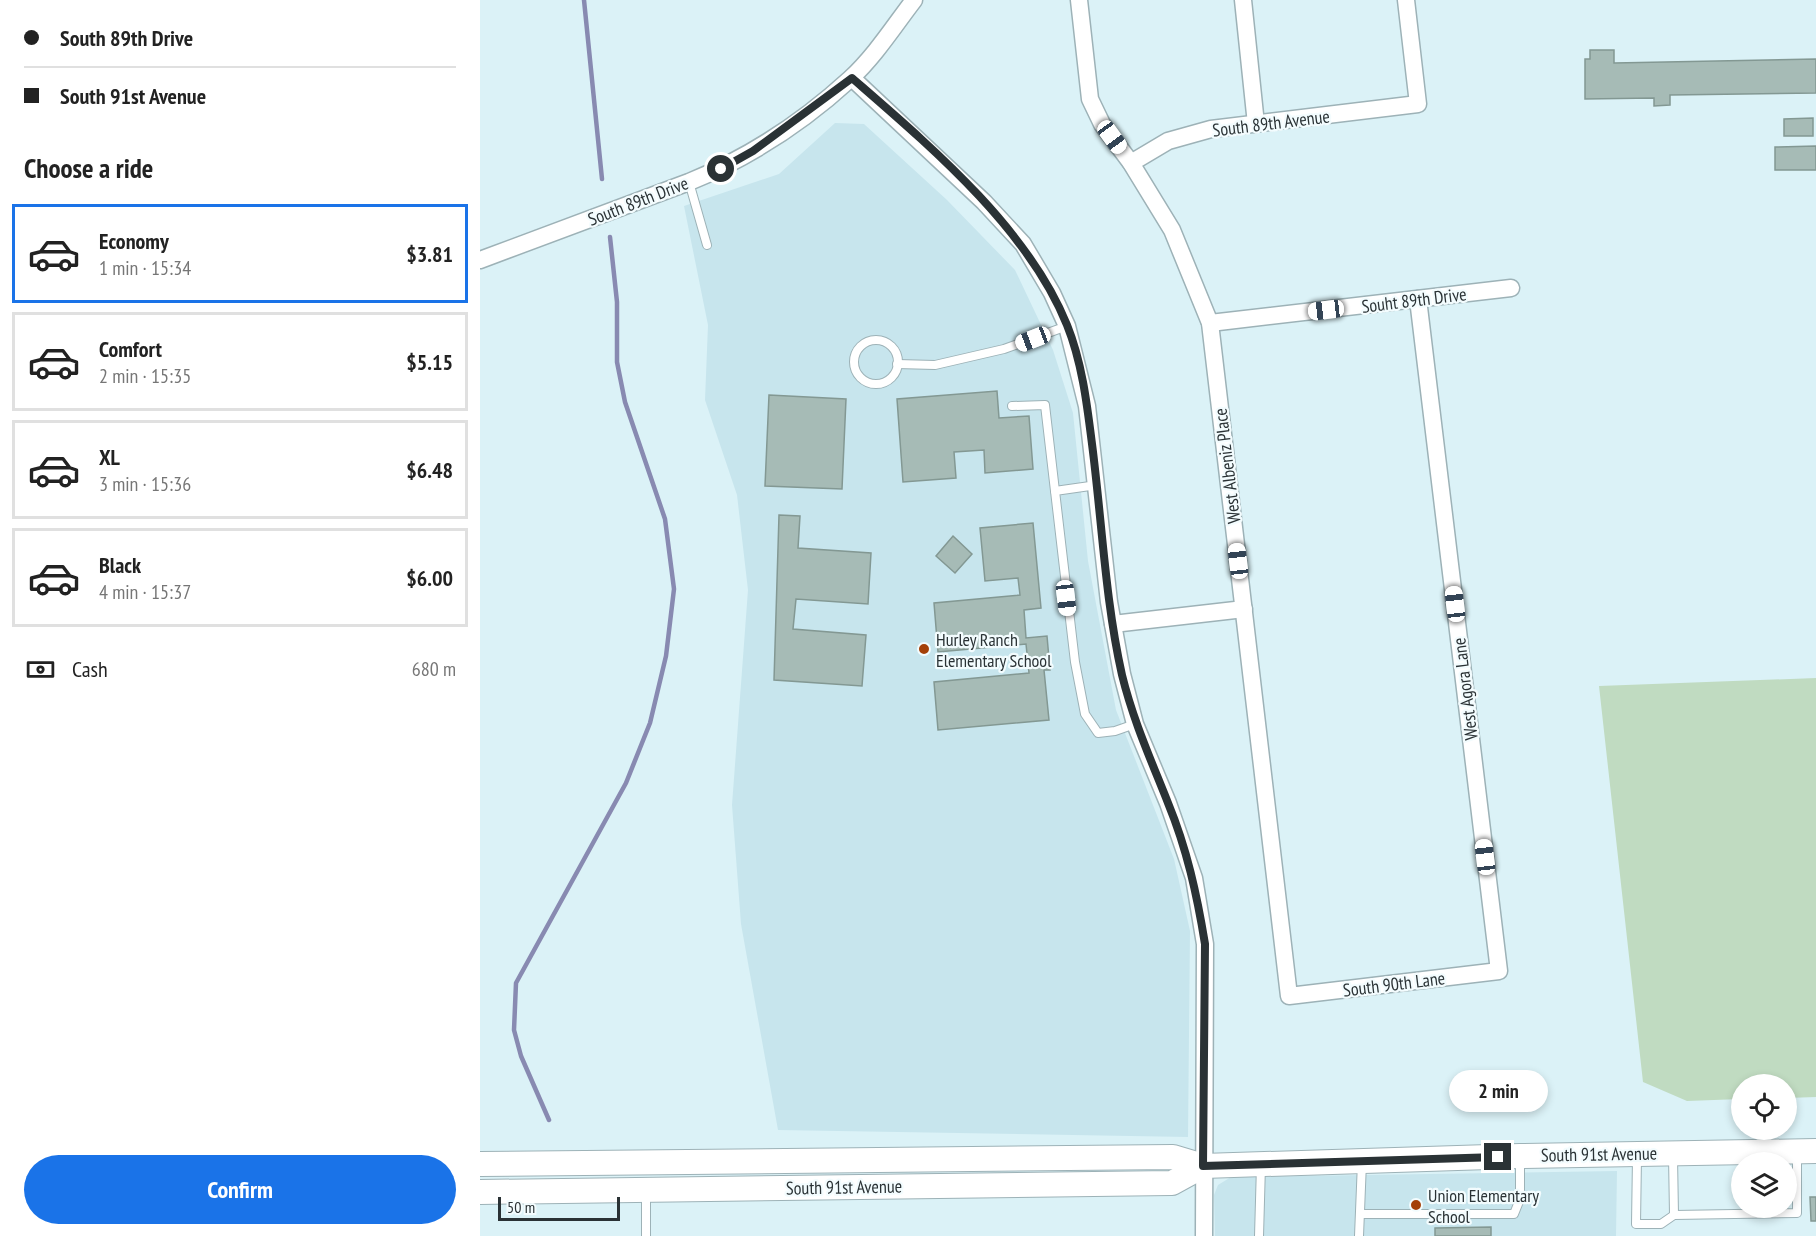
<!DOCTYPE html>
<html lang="en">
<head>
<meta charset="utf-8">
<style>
	body { margin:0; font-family:"PT Sans Narrow",sans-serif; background:#f6f6f6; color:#222; height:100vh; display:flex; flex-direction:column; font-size:22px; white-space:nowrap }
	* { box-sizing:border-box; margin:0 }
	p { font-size:20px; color:#767676 }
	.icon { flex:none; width:33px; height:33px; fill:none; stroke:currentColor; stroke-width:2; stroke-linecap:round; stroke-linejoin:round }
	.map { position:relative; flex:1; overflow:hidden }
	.sheet { display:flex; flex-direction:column; background:#fff; width:480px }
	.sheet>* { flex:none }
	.banner { display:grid; align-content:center; height:132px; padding:0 24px; background:#fff }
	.fabs { position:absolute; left:1251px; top:1074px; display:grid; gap:12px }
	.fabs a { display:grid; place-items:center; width:66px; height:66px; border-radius:50%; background:#fff; box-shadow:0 3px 9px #0003; font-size:30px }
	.scale { position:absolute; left:18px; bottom:15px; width:122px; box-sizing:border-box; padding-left:6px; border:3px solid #2a3235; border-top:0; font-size:16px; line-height:21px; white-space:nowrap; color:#2a3235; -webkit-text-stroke:4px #f3fcfe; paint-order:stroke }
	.end { position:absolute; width:27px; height:27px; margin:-14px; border:8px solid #2a3235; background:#fff; box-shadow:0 0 0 3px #fff }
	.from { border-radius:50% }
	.bubble { position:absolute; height:42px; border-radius:21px; background:#fff; box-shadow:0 3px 9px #0003; font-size:20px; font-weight:700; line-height:42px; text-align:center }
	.car { position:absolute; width:18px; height:36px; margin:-18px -9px; border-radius:8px; box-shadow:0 0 4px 2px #0007; background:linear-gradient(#fff 24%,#345 0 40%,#fff 0 76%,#345 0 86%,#fff 0) }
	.banner b { display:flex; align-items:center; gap:21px; height:57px; font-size:22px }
	.banner b+b { border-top:2px solid #e0e0e0 }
	.banner i { width:15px; height:15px; background:#222 }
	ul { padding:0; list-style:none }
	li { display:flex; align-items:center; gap:18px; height:99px; margin:0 12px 9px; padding:0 12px; border:3px solid #e0e0e0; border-radius:0px }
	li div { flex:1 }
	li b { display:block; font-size:22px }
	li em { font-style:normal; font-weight:700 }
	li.active { border-color:#1a73e8 }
	li>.icon { width:54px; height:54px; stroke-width:1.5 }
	h2 { padding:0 24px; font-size:27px; line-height:72px }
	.pay { display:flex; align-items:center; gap:15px; height:66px; padding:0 24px; font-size:22px }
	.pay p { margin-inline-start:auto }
	.button { display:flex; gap:12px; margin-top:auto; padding:12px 24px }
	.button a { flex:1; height:69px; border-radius:36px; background:#1a73e8; color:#fff; font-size:24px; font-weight:700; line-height:69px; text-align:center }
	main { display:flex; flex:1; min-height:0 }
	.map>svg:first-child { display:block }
	.built { fill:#c7e5ed }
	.green { fill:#c0dbc1 }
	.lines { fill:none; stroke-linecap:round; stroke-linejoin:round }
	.stream { stroke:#888ab1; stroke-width:4.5 }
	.building { fill:#a6bbb6; stroke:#839893; stroke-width:1.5 }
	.service-casing { stroke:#9db2b7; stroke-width:10 }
	.minor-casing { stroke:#9db2b7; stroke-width:19 }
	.secondary-casing { stroke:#9db2b7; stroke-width:26 }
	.service { stroke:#fff; stroke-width:8 }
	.minor { stroke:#fff; stroke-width:16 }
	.secondary { stroke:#fff; stroke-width:24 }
	.route { stroke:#2a3235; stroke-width:8 }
	.poi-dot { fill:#a44008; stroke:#f3fcfe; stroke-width:2 }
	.labels { text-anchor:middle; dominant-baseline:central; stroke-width:4.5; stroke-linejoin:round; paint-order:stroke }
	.street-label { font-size:18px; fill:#2a3235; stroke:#f3fcfe }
	.poi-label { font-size:18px; fill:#2a3235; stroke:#f3fcfe; text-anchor:start }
</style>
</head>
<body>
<main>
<section class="sheet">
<div class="banner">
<b><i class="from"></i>South 89th Drive</b>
<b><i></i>South 91st Avenue</b>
</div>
<h2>Choose a ride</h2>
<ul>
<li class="active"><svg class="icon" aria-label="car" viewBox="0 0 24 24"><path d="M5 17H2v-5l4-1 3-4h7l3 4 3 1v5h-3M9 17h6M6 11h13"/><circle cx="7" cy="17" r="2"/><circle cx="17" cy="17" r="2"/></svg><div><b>Economy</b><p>1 min · 15:34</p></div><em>$3.81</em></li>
<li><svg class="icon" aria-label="car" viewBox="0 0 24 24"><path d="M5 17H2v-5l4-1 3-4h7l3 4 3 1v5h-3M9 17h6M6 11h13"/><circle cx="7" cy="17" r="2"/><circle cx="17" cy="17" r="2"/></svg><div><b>Comfort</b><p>2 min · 15:35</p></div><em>$5.15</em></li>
<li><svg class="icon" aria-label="car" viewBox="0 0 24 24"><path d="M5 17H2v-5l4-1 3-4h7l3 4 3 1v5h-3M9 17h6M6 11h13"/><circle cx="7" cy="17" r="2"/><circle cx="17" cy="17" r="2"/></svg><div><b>XL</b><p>3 min · 15:36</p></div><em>$6.48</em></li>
<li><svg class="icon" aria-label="car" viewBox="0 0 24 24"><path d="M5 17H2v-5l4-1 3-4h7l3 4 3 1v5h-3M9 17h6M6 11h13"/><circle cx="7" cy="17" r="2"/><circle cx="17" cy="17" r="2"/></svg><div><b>Black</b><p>4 min · 15:37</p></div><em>$6.00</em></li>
</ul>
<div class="pay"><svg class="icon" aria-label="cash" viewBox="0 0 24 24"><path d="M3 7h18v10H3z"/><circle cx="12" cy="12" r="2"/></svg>Cash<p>680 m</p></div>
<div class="button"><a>Confirm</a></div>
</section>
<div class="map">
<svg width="1336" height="1236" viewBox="0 0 1336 1236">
	<rect width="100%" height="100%" fill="#dbf2f7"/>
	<!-- built -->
	<g class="built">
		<path d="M 355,123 L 384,124 L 467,200 L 535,270 L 573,350 L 593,413 L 608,561 L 636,710 L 694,859 L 710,931 L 708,1137 L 298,1130 L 261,924 L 252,805 L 268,590 L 257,495 L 225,400 L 228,325 L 204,206 L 299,174 Z"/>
		<path d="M 1137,1171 L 1136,1236 L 735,1236 L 734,1195 L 738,1185 L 751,1177 Z"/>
	</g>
	<!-- green -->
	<path class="green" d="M 1336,678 L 1336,1097 L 1307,1098 L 1306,1084 L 1262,1084 L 1261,1099 L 1207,1101 L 1163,1082 L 1119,686 Z"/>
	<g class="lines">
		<!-- stream -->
		<g class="stream">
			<path d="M 104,0 L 122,179"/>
			<path d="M 69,1120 L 41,1056 L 34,1030 L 36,983 L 146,783 L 170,723 L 186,656 L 194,589 L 185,519 L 145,402 L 137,362 L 137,302 L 130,237"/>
		</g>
	</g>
	<!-- building -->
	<g class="building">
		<path d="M 1110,50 L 1134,50 L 1134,63 L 1336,59 L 1336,93 L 1190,95 L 1190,105 L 1174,106 L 1174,98 L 1105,99 L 1105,59 L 1110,59 Z"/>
		<path d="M 1333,118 L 1333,136 L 1304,136 L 1304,119 Z"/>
		<path d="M 1336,146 L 1336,170 L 1295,170 L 1295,147 Z"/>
		<path d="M 517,391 L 519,418 L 549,416 L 553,469 L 505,473 L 504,450 L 474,452 L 476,478 L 423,482 L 417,399 Z"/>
		<path d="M 289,395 L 366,399 L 362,489 L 285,486 Z"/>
		<path d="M 299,515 L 320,516 L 318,548 L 391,553 L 388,604 L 316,599 L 313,629 L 386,635 L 382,686 L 294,680 Z"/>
		<path d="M 553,523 L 561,608 L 544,610 L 546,638 L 567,636 L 570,670 L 564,670 L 569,720 L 458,730 L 454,682 L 549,673 L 546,644 L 458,652 L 454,603 L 540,595 L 538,578 L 505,581 L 500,528 Z"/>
		<path d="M 473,536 L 492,554 L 475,573 L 456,556 Z"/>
		<path d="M 1330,1197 L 1336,1197 L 1336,1221 L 1331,1221 Z"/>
		<path d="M 1011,1227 L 1011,1236 L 955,1236 L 955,1228 Z"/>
	</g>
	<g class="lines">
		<defs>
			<g id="service">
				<path d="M 209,182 L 227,245"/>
				<circle cx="396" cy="362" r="22"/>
				<path d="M 417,364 L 455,365 L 524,349 L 587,326"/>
				<path d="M 532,406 L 565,405 L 575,491"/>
				<path d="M 617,485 L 575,491 L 595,662 L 605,714 L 618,733 L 635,731 L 655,724"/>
				<path d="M 1193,1156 L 1194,1215"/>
				<path d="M 1157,1157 L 1156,1224 L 1181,1224 L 1194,1215 L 1317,1213 L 1317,1154"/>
				<path d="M 880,1214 L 1034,1214 L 1040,1199 L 1040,1157"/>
				<path d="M 166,1236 L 166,1191"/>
				<path d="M 779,1236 L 781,1165"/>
				<path d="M 879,1236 L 882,1162"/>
			</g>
			<g id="minor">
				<path d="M 599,0 L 610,99 L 622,124 L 651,163 L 692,230 L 730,323 L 809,996 L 1019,971 L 938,299"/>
				<path d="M 763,0 L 776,124"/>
				<path d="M 372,78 L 504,202 L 543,244 L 572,293 L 587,326 L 607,406 L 629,602 L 642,674 L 655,724 L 688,803 L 714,878 L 725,944 L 724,1236"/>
				<path d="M 651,163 L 688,141 L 731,129 L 938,104 L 926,0"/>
				<path d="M 0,260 L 209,182 C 268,158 323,122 370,79 C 395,56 414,26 434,0"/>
				<path d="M 730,323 L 1031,288"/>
				<path d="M 633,624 L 764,609"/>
			</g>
			<g id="secondary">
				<path d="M 0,1164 L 693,1157 L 723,1166 L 1040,1156 L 1336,1151"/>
				<path d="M 0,1192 L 692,1183 L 723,1166"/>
			</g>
		</defs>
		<!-- service casing -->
		<use href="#service" class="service-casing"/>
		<!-- minor casing -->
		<use href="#minor" class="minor-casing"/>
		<!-- secondary casing -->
		<use href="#secondary" class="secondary-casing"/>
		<!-- service -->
		<use href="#service" class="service"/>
		<!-- minor -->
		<use href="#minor" class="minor"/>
		<!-- secondary -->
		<use href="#secondary" class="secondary"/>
	</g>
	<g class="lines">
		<!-- route -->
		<path class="route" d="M 241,169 L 273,151 L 372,78 C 449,145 548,228 587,325 C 602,362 607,404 612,444 C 622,521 625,599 642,675 C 653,720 671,760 688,803 C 707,849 717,895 725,944 L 723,1166 L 1018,1157"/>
	</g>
	<!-- markers -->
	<g class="poi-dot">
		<circle cx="444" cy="649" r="6"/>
		<circle cx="936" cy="1205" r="6"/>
	</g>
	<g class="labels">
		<!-- street labels -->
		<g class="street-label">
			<text transform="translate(791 123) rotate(-7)">South 89th Avenue</text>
			<text transform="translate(158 201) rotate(-21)">South 89th Drive</text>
			<text transform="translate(934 300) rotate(-7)">Souht 89th Drive</text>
			<text transform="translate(747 466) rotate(-97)">West Albeniz Place</text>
			<text transform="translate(985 689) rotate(-97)">West Agora Lane</text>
			<text transform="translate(914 984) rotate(-7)">South 90th Lane</text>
			<text transform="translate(1119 1154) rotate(-1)">South 91st Avenue</text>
			<text transform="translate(364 1187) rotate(-1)">South 91st Avenue</text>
		</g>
		<!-- poi labels -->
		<g class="poi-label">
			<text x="456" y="639">Hurley Ranch<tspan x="456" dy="21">Elementary School</tspan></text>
			<text x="948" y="1195">Union Elementary<tspan x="948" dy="21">School</tspan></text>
		</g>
	</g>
</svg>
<div class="fabs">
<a><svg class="icon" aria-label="locate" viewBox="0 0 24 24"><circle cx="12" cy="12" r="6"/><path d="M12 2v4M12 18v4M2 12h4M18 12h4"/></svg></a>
<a><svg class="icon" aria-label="layers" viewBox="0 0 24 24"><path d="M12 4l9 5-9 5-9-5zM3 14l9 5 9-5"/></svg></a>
</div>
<div class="scale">50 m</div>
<i class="end from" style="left:241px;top:169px"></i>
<i class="end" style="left:1018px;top:1157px"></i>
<div class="bubble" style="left:969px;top:1070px;width:99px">2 min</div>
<i class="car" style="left:632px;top:137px;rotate:144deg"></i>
<i class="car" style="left:846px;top:310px;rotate:263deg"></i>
<i class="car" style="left:553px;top:339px;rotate:249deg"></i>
<i class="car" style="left:758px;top:561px;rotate:353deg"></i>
<i class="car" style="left:586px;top:598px;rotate:173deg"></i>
<i class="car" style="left:975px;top:604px;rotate:353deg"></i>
<i class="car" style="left:1005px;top:857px;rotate:353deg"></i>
</div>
</main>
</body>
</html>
